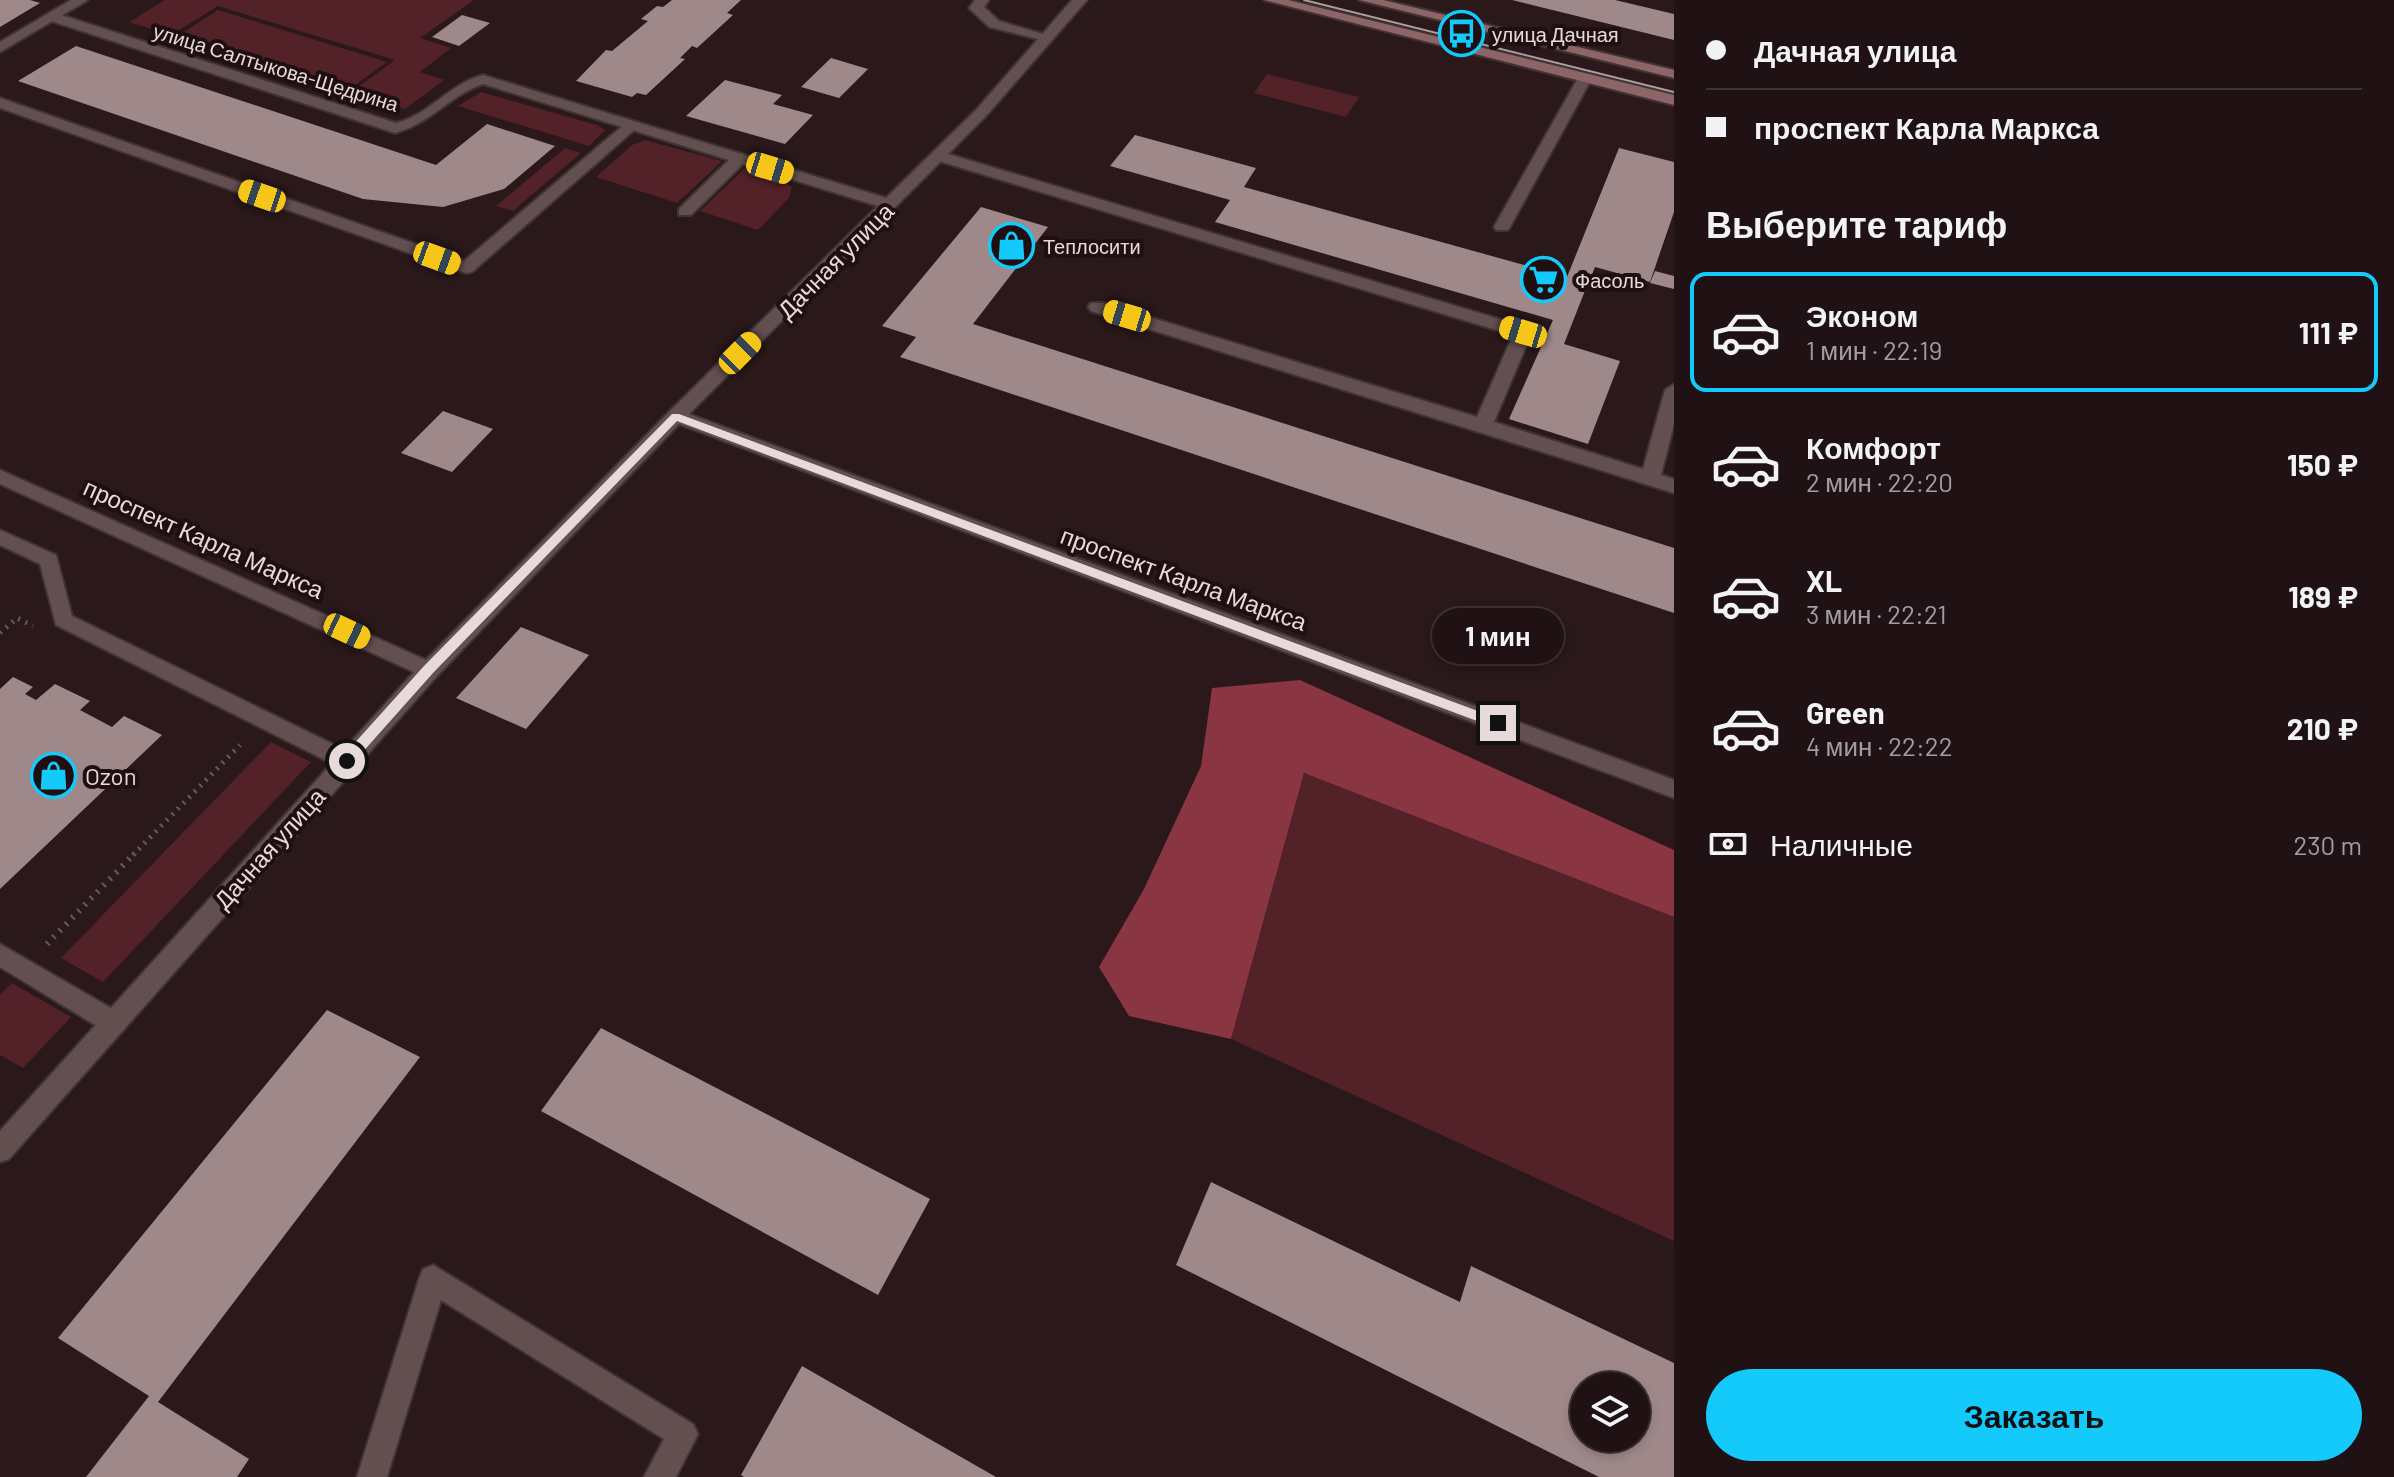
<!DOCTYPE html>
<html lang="ru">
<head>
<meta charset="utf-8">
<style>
	body { margin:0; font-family:Barlow,sans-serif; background:#2d2022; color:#f1f3f6; height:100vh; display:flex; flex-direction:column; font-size:30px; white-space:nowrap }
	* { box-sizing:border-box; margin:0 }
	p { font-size:26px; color:#a29ea0 }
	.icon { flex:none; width:44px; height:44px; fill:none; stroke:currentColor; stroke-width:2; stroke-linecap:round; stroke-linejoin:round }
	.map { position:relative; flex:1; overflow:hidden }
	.details { display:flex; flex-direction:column; background:#201214; width:720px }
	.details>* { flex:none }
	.top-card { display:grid; align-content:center; height:176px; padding:0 32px; background:#201214 }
	.buttons { position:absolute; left:1570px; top:1372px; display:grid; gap:16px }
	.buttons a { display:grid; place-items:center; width:80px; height:80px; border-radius:50%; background:#201214; box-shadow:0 4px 12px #0003,0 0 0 2px #3d3234; font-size:40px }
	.end { position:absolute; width:36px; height:36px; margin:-18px; border:10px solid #e7dadb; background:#111; box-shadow:0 0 0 4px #111 }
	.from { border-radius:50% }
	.bubble { position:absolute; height:56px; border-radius:28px; background:#201214; box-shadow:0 4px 12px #0003,0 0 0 2px #3d3234; font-size:26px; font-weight:700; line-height:56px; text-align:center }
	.car { position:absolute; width:24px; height:48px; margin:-24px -12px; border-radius:10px; box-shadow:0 0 6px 2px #0007; background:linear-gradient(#f5c518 24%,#345 0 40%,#f5c518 0 76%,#345 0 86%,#f5c518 0) }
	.top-card b { display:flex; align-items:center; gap:28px; height:76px; font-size:30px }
	.top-card b+b { border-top:2px solid #3d3234 }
	.top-card i { width:20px; height:20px; background:#f1f3f6 }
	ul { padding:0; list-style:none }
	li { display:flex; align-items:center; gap:24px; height:120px; margin:0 16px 12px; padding:0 16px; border:4px solid transparent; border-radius:16px }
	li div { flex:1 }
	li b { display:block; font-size:30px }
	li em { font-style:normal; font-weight:700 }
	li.on { border-color:#13cafb }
	li>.icon { width:72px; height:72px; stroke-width:1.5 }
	h2 { padding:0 32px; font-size:36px; line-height:96px }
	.pay { display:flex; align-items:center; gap:20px; height:88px; padding:0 32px; font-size:30px }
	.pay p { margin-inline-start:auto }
	.action { display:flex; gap:16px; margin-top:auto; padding:16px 32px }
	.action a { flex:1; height:92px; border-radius:48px; background:#13cafb; color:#111; font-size:32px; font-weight:700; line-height:92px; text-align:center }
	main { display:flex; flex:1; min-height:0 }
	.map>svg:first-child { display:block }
	.green { fill:#532128 }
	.forest { fill:#8a3542 }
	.building { fill:#9f8889; fill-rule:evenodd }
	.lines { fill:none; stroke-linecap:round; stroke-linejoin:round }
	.service-casing { stroke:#403334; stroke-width:4 }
	.minor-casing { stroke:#403334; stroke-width:4 }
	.secondary-casing { stroke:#403334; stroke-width:4 }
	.path-far1 { stroke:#6a595b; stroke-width:5; stroke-dasharray:2 6; stroke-linecap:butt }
	.path { stroke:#6a595b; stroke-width:6; stroke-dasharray:2 7; stroke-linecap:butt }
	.service { fill:#634f50; fill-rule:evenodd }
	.minor { fill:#634f50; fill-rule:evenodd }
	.secondary { fill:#8d6467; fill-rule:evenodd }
	.tram { stroke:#ad9ea0; stroke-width:2 }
	.route { fill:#e7dadb }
	.labels { text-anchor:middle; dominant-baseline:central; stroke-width:8; stroke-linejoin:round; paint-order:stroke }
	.far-poi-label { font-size:20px; fill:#e7dadb; stroke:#200f11; text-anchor:start }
	.far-street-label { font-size:20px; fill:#e7dadb; stroke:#200f11 }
	.street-label { font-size:24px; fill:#e7dadb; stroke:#200f11 }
	.poi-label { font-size:24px; fill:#e7dadb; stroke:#200f11; text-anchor:start }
</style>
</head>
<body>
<main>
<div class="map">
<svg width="1674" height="1477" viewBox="0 0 1674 1477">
	<rect width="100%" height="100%" fill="#2a181a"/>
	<!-- green -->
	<g class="green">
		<path d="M 165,0 L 474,0 L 420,38 L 451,48 L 420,72 L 444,80 L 405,109 L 351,92 L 395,60 L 218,6 L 171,35 L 129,22 Z"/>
		<path d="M 218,10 L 387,62 L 347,91 L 176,37 Z"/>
		<path d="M 1267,74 L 1359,97 L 1346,117 L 1254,93 Z"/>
		<path d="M 481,92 L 597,125 L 605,130 L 589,146 L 458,106 Z"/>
		<path d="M 645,140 L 722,161 L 677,203 L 596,177 L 632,145 Z"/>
		<path d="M 565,148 L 581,153 L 513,211 L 496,206 Z"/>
		<path d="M 745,168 L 778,178 L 792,187 L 789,198 L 758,230 L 700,211 Z"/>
		<path d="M 271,742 L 311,762 L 103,982 L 61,958 Z"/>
		<path d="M 1304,773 L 1674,917 L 1674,1241 L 1231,1039 Z"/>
		<path d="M 12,983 L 71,1017 L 23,1068 L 0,1055 L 0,995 Z"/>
	</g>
	<!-- forest -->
	<path class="forest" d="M 1300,680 L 1674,850 L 1674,917 L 1304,773 L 1231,1039 L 1129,1016 L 1099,967 L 1144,889 L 1201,766 L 1212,688 Z"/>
	<!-- building -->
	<g class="building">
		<path d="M 0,0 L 30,0 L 40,3 L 0,27 Z"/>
		<path d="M 672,0 L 741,0 L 727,13 L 733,15 L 697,48 L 692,46 L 680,58 L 685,59 L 646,95 L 637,93 L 632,97 L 576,81 L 606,50 L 612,51 L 648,21 L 641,19 L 657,6 L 663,7 Z"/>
		<path d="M 1512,0 L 1615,0 L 1674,14 L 1674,40 Z"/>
		<path d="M 462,15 L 490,23 L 459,46 L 432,37 Z"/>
		<path d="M 76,46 L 436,165 L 487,124 L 555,146 L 504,189 L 443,207 L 363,199 L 18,81 Z"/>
		<path d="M 831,58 L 868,69 L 839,98 L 801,87 Z"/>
		<path d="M 725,80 L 782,95 L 773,104 L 813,115 L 785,144 L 686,116 Z"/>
		<path d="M 1135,135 L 1256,168 L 1244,187 L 1567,277 L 1619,148 L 1674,162 L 1674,212 L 1650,282 L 1595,267 L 1589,282 L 1574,278 L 1588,283 L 1564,344 L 1620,361 L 1588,444 L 1509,419 L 1553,320 L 1215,222 L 1230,200 L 1110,166 Z"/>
		<path d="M 981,207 L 1048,227 L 973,324 L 1674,548 L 1674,613 L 900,357 L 916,337 L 882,326 Z"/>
		<path d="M 1655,271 L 1674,276 L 1674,289 L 1650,283 Z"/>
		<path d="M 443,411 L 493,429 L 452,472 L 401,453 Z"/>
		<path d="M 521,627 L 589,655 L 526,729 L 456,698 Z"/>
		<path d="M 13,677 L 33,687 L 25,694 L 36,700 L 55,684 L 90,701 L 80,710 L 112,727 L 124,716 L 162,735 L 0,889 L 0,689 Z"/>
		<path d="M 327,1010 L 420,1057 L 158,1402 L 249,1459 L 237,1477 L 86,1477 L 149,1396 L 58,1338 Z"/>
		<path d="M 601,1028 L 930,1199 L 878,1295 L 541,1111 Z"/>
		<path d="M 1211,1182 L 1460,1302 L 1471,1266 L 1674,1363 L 1674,1477 L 1599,1477 L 1176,1265 ZM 1584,1386 L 1636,1386 L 1636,1438 L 1584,1438 Z"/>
		<path d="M 802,1366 L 996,1477 L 744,1477 L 741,1475 Z"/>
	</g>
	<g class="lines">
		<defs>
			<g id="service">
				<path d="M 71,0 L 88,0 L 0,52 L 0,42 Z"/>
				<path d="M 975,0 L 989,0 L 984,7 L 999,21 L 1053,37 L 1046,41 L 989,27 L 969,8 Z"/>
				<path d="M 1585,74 L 1592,78 L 1510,227 L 1508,230 L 1496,230 L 1494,227 L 1578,78 Z"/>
				<path d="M 0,98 L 464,261 L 627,122 L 637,122 L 640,125 L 472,272 L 466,273 L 0,108 Z"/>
				<path d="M 938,151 L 1529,328 L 1532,332 L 1494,422 L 1643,469 L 1665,390 L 1674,384 L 1674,424 L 1661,475 L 1674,479 L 1674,493 L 1091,311 L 1088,307 L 1091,303 L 1103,303 L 1477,417 L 1513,335 L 932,159 L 930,156 Z"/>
				<path d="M 740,153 L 748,158 L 746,161 L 691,215 L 679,215 L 679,209 L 734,155 Z"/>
				<path d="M 0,530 L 56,555 L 72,616 L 355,755 L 358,761 L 355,767 L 347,770 L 339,767 L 56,625 L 40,564 L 0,545 Z"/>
				<path d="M 0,944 L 123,1015 L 127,1023 L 123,1031 L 114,1034 L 105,1031 L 0,967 Z"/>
				<path d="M 433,1265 L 693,1424 L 698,1434 L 676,1477 L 644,1477 L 664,1439 L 441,1300 L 387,1477 L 357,1477 L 419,1279 L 423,1269 Z"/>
			</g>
			<path id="minor" d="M 1072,0 L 1087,0 L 986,116 L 689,414 L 1674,780 L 1674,798 L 679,424 L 437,676 L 9,1159 L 0,1162 L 0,1131 L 414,672 L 0,484 L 0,470 L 426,660 L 669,412 L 878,206 L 483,84 C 450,95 430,124 395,133 L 48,20 L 48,14 L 58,14 L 396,123 C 429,115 449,84 483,75 L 886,198 L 976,110 Z"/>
			<g id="secondary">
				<path d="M 1264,0 L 1288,0 L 1674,95 L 1674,105 Z"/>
				<path d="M 1359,0 L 1383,0 L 1674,70 L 1674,78 Z"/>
			</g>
		</defs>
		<!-- service casing -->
		<use href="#service" class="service-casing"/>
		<!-- minor casing -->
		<use href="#minor" class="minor-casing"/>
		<!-- secondary casing -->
		<use href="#secondary" class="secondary-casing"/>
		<!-- path-far1 -->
		<g class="path-far1">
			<path d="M 0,633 L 17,618 L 33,626"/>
			<path d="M 133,855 L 240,745"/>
		</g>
		<!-- path -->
		<path class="path" d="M 47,944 L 135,853"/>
		<!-- service -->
		<use href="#service" class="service"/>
		<!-- minor -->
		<use href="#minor" class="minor"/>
		<!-- secondary -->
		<use href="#secondary" class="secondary"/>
		<!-- tram -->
		<path class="tram" d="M 1304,0 L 1674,92"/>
	</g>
	<!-- route -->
	<path class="route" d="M 672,414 L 679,414 L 1502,720 L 1504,723 L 1502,727 L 1493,727 L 677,421 L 433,673 L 352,764 L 342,764 L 342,757 L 424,666 Z"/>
	<!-- icons -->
	<defs>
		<symbol id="bus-ring" viewBox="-11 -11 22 22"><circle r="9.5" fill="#200f11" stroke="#13cafb" stroke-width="1.5"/><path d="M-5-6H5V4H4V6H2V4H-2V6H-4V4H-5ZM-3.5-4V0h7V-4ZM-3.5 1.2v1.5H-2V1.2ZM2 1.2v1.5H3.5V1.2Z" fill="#13cafb"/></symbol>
		<symbol id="shop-ring" viewBox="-11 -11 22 22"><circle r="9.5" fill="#200f11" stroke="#13cafb" stroke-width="1.5"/><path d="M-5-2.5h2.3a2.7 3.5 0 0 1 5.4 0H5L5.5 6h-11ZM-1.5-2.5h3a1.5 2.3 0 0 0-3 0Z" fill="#13cafb"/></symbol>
		<symbol id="supermarket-ring" viewBox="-11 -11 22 22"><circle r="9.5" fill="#200f11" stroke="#13cafb" stroke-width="1.5"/><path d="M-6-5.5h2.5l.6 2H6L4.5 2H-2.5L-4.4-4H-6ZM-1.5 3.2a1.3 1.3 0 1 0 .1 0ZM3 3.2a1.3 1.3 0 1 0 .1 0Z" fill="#13cafb"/></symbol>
	</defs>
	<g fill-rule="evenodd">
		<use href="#bus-ring" x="1436" y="8" width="51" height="51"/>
		<use href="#shop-ring" x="986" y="220" width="51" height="51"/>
		<use href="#supermarket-ring" x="1518" y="254" width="51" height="51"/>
		<use href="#shop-ring" x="28" y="750" width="51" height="51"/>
	</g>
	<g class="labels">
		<!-- far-poi labels -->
		<g class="far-poi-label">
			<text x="1492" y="34">улица Дачная</text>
			<text x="1043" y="246">Теплосити</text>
			<text x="1575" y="280">Фасоль</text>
		</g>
		<!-- far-street labels -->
		<g class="far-street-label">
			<text transform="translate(276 67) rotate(17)">улица Салтыкова-Щедрина</text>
		</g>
		<!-- street labels -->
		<g class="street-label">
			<text transform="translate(835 260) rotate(-45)">Дачная улица</text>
			<text transform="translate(204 538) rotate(24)">проспект Карла Маркса</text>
			<text transform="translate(1184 578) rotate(20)">проспект Карла Маркса</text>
			<text transform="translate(269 848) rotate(-48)">Дачная улица</text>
		</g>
		<!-- poi labels -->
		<g class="poi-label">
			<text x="85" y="775">Ozon</text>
		</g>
	</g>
</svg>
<div class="buttons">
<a><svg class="icon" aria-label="layers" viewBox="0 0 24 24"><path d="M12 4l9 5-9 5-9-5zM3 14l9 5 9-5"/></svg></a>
</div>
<i class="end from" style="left:347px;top:761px"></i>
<i class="end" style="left:1498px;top:723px"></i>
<div class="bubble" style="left:1432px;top:608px;width:132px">1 мин</div>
<i class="car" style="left:770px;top:168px;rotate:107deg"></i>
<i class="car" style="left:262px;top:196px;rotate:289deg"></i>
<i class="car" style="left:437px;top:258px;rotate:110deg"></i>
<i class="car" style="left:1127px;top:316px;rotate:287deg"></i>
<i class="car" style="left:1523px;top:332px;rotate:287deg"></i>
<i class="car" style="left:740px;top:353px;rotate:45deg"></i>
<i class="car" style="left:347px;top:631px;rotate:115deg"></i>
</div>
<section class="details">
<div class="top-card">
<b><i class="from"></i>Дачная улица</b>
<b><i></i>проспект Карла Маркса</b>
</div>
<h2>Выберите тариф</h2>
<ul>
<li class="on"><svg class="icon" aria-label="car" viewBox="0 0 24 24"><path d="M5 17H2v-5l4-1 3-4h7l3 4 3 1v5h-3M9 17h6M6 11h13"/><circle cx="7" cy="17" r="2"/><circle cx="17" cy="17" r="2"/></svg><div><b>Эконом</b><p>1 мин · 22:19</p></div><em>111 ₽</em></li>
<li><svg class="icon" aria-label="car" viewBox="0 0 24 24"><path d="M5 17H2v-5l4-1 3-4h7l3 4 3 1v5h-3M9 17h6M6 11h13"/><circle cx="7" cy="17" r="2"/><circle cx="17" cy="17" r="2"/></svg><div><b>Комфорт</b><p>2 мин · 22:20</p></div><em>150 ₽</em></li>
<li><svg class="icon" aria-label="car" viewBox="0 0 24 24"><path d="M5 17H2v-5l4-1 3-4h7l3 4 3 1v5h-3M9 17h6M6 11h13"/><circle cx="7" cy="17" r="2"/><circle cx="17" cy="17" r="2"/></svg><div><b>XL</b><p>3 мин · 22:21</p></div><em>189 ₽</em></li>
<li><svg class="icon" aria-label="car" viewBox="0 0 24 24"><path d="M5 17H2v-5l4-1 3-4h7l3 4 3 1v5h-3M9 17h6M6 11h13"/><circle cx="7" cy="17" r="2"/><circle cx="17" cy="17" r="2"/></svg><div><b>Green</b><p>4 мин · 22:22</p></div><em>210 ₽</em></li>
</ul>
<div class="pay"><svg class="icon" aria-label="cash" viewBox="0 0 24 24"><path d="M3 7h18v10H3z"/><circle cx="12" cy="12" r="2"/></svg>Наличные<p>230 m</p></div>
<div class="action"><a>Заказать</a></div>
</section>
</main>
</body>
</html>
